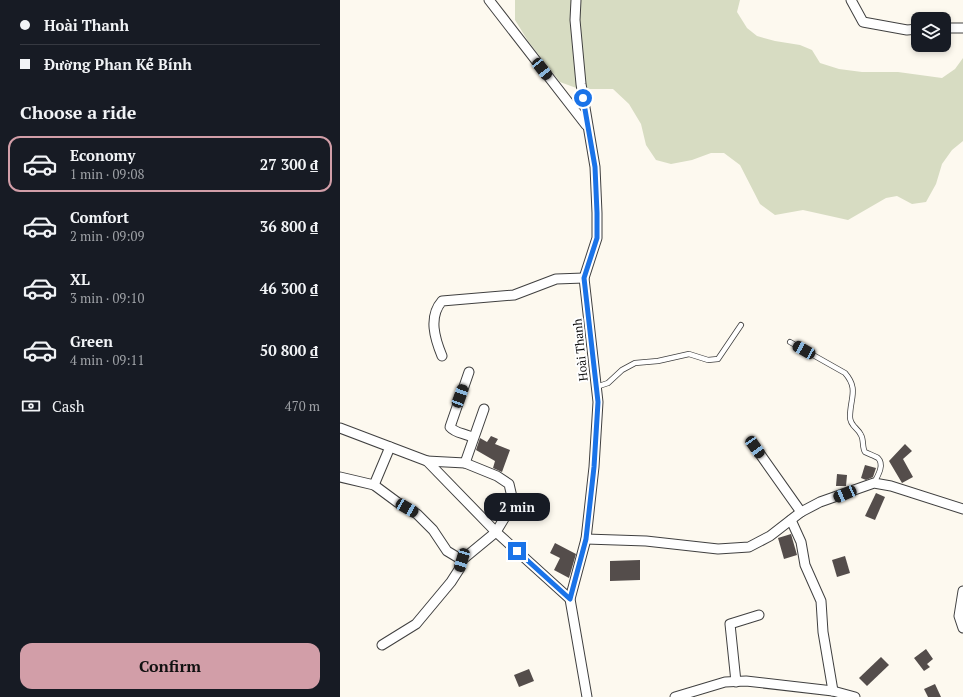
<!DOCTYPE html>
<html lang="en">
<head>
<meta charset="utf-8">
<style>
	body { margin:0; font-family:"PT Serif",serif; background:#242831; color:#f1f3f6; height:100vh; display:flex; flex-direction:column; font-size:15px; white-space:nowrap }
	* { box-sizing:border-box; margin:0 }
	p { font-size:13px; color:#9ea1a6 }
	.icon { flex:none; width:22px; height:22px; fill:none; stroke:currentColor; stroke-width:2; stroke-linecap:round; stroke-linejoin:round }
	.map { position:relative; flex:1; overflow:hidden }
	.details { display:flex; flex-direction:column; background:#171b24; width:340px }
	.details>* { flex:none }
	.guide { display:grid; align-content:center; height:88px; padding:0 20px; background:#171b24 }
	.buttons { position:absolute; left:571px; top:12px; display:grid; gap:8px }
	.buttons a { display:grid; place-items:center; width:40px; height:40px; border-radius:8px; background:#171b24; box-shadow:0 2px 6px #0003; font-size:20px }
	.end { position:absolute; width:18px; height:18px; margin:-9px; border:5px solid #1a73e8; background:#fff; box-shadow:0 0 0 2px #fff }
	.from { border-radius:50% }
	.bubble { position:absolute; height:28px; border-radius:12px; background:#171b24; box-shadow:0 2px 6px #0003; font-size:13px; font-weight:800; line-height:28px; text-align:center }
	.car { position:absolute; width:12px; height:24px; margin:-12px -6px; border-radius:5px; box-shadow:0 0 3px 1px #0007; background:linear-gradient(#222 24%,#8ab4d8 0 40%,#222 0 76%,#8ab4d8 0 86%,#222 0) }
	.guide b { display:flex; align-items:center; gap:14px; height:38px; font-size:15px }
	.guide b+b { border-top:1px solid #363941 }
	.guide i { width:10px; height:10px; background:#f1f3f6 }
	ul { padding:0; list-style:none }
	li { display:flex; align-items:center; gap:12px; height:56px; margin:0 8px 6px; padding:0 12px; border:2px solid transparent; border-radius:12px }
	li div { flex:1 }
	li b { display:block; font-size:15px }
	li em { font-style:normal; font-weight:800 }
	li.active { border-color:#d29ea8 }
	li>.icon { width:36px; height:36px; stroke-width:1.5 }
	h2 { padding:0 20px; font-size:18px; line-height:48px }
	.pay { display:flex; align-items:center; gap:10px; height:44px; padding:0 20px; font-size:15px }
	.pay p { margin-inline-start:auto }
	.action { display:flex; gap:8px; margin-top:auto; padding:8px 20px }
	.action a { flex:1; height:46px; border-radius:12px; background:#d29ea8; color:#111; font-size:16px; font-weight:800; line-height:46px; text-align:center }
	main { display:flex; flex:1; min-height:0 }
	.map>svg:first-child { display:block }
	.cemetery { fill:#d7dcc2 }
	.building { fill:#544d4b }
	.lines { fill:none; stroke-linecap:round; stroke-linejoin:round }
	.lane-casing { stroke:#404040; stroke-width:6 }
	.street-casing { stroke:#404040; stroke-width:11 }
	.lane { stroke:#fff; stroke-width:4.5 }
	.street { stroke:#fff; stroke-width:9 }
	.route { stroke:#1a73e8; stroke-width:5 }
	.labels { text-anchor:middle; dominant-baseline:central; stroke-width:4; stroke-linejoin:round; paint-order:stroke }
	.street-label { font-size:12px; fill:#0d0d0d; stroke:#fff }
</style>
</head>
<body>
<main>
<section class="details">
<div class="guide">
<b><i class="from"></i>Hoài Thanh</b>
<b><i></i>Đường Phan Kế Bính</b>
</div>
<h2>Choose a ride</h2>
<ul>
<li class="active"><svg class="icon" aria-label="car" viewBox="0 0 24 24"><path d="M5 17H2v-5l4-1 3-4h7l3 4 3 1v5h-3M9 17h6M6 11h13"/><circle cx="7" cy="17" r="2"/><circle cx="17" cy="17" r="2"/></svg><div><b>Economy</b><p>1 min · 09:08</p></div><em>27 300 ₫</em></li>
<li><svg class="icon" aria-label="car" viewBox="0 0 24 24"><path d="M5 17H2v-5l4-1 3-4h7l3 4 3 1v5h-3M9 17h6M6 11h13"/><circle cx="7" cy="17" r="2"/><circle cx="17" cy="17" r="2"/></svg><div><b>Comfort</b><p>2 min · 09:09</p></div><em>36 800 ₫</em></li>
<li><svg class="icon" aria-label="car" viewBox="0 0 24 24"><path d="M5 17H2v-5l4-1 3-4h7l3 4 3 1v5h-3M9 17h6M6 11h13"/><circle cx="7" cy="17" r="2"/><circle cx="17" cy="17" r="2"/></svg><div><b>XL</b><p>3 min · 09:10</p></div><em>46 300 ₫</em></li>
<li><svg class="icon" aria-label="car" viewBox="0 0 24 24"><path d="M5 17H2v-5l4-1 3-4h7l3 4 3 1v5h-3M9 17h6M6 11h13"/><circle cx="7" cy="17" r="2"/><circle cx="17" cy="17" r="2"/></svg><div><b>Green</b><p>4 min · 09:11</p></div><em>50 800 ₫</em></li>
</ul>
<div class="pay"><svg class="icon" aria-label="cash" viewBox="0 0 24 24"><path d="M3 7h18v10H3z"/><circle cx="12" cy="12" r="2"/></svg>Cash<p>470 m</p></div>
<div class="action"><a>Confirm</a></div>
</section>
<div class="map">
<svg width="623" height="697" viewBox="0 0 623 697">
	<rect width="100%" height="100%" fill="#fdf9ef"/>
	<!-- cemetery -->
	<path class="cemetery" d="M 175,0 L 400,0 L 397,12 L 407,28 L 417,36 L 435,41 L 460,45 L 472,50 L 480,63 L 499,69 L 522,72 L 558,72 L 602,78 L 615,69 L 623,58 L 623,141 L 612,150 L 602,164 L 596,184 L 586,202 L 572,204 L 557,196 L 546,198 L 508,220 L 463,210 L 435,215 L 420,204 L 400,165 L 384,153 L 371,153 L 352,160 L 331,164 L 316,160 L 306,145 L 301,124 L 289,104 L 273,89 L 239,89 L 220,82 L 188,41 L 175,20 Z"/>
	<!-- building -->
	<g class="building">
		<path d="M 151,436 L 158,439 L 155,444 L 170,450 L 162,472 L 153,468 L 155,461 L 136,450 L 140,438 L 147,442 Z"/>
		<path d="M 565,444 L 572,451 L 563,459 L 573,477 L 562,483 L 549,461 Z"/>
		<path d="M 525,465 L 536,468 L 533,477 L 526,480 L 521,478 Z"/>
		<path d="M 497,474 L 507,475 L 506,486 L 496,486 Z"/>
		<path d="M 536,493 L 545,497 L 535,520 L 525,516 Z"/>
		<path d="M 451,534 L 457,555 L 444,559 L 438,538 Z"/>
		<path d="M 215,543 L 236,554 L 229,578 L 214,570 L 220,558 L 210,553 Z"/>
		<path d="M 505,556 L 510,573 L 497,577 L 492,560 Z"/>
		<path d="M 300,560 L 300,580 L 270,581 L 270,561 Z"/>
		<path d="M 586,649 L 593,659 L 587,664 L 590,667 L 584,671 L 574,658 Z"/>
		<path d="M 541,657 L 549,665 L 527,686 L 519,678 Z"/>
		<path d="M 189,669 L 194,681 L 179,687 L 174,675 Z"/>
		<path d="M 595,684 L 601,697 L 588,697 L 584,689 Z"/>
	</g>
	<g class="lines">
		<defs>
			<g id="lane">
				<path d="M 450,342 L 505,373 C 519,389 510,398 510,417 C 510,426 518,428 521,435 C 524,440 522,448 525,452 C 529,454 535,456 538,458 C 545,465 537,477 534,483"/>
				<path d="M 256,387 L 268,383 L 282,370 L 295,363 L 318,361 L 349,354 L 368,360 L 378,359 L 401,325"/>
			</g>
			<g id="street">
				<path d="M 149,0 L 246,125"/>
				<path d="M 236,0 L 235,20 L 241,84 L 255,167 L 257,213 L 257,238 L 244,278 L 258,402 L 254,467 L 246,539 L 230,599 L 247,697"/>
				<path d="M 511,0 L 523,22 L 567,30 L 578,29"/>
				<path d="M 604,28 L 623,28"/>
				<path d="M 102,356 C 95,339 88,317 102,301 L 174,295 L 216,279 L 244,278"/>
				<path d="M 129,372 L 110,427 C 116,434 126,433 133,438"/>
				<path d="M 0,428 L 87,461 L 156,532 L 230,599"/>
				<path d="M 415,447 L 461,512"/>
				<path d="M 125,463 L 144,409"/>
				<path d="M 0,477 L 34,485 L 57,502 L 77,514 L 93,530 L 107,551 L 122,560"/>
				<path d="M 34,485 L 50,447"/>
				<path d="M 451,520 L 461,542 L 465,565 L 481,601 L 483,632 L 493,691"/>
				<path d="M 246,539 L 306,541 L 378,549 L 409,547 L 430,536 L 461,512 L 480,502 L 534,483 L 551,486 L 623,509"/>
				<path d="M 623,591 L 619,616 L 623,628"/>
				<path d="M 42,645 L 76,624 L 111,582 L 120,568 L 122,560 L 156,532 L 168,512 L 172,497 L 169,484 L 157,476 L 125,463 L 87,461"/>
				<path d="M 396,682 L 390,624 L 419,615"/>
				<path d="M 335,697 L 385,682 L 406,681 L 493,691 L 515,697"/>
			</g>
		</defs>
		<!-- lane casing -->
		<use href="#lane" class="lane-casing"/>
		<!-- street casing -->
		<use href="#street" class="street-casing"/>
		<!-- lane -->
		<use href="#lane" class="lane"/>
		<!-- street -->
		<use href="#street" class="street"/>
	</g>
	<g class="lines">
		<!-- route -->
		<path class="route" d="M 177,551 L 230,599 L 246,539 L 254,467 L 258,402 L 244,278 L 257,238 L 257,213 L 255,167 L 243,98"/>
	</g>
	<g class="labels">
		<!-- street labels -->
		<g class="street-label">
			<text transform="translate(240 350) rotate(-96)">Hoài Thanh</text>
		</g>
	</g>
</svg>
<div class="buttons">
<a><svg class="icon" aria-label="layers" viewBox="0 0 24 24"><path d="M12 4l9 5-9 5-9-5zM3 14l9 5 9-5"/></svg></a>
</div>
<i class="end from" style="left:243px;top:98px"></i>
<i class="end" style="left:177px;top:551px"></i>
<div class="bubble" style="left:144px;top:493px;width:66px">2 min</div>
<i class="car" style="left:202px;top:69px;rotate:142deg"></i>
<i class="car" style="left:464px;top:350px;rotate:299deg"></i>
<i class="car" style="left:120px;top:396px;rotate:20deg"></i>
<i class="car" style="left:415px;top:447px;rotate:145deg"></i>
<i class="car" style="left:505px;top:494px;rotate:247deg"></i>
<i class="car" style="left:67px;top:508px;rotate:120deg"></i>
<i class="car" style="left:122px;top:560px;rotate:197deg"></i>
</div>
</main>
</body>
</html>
